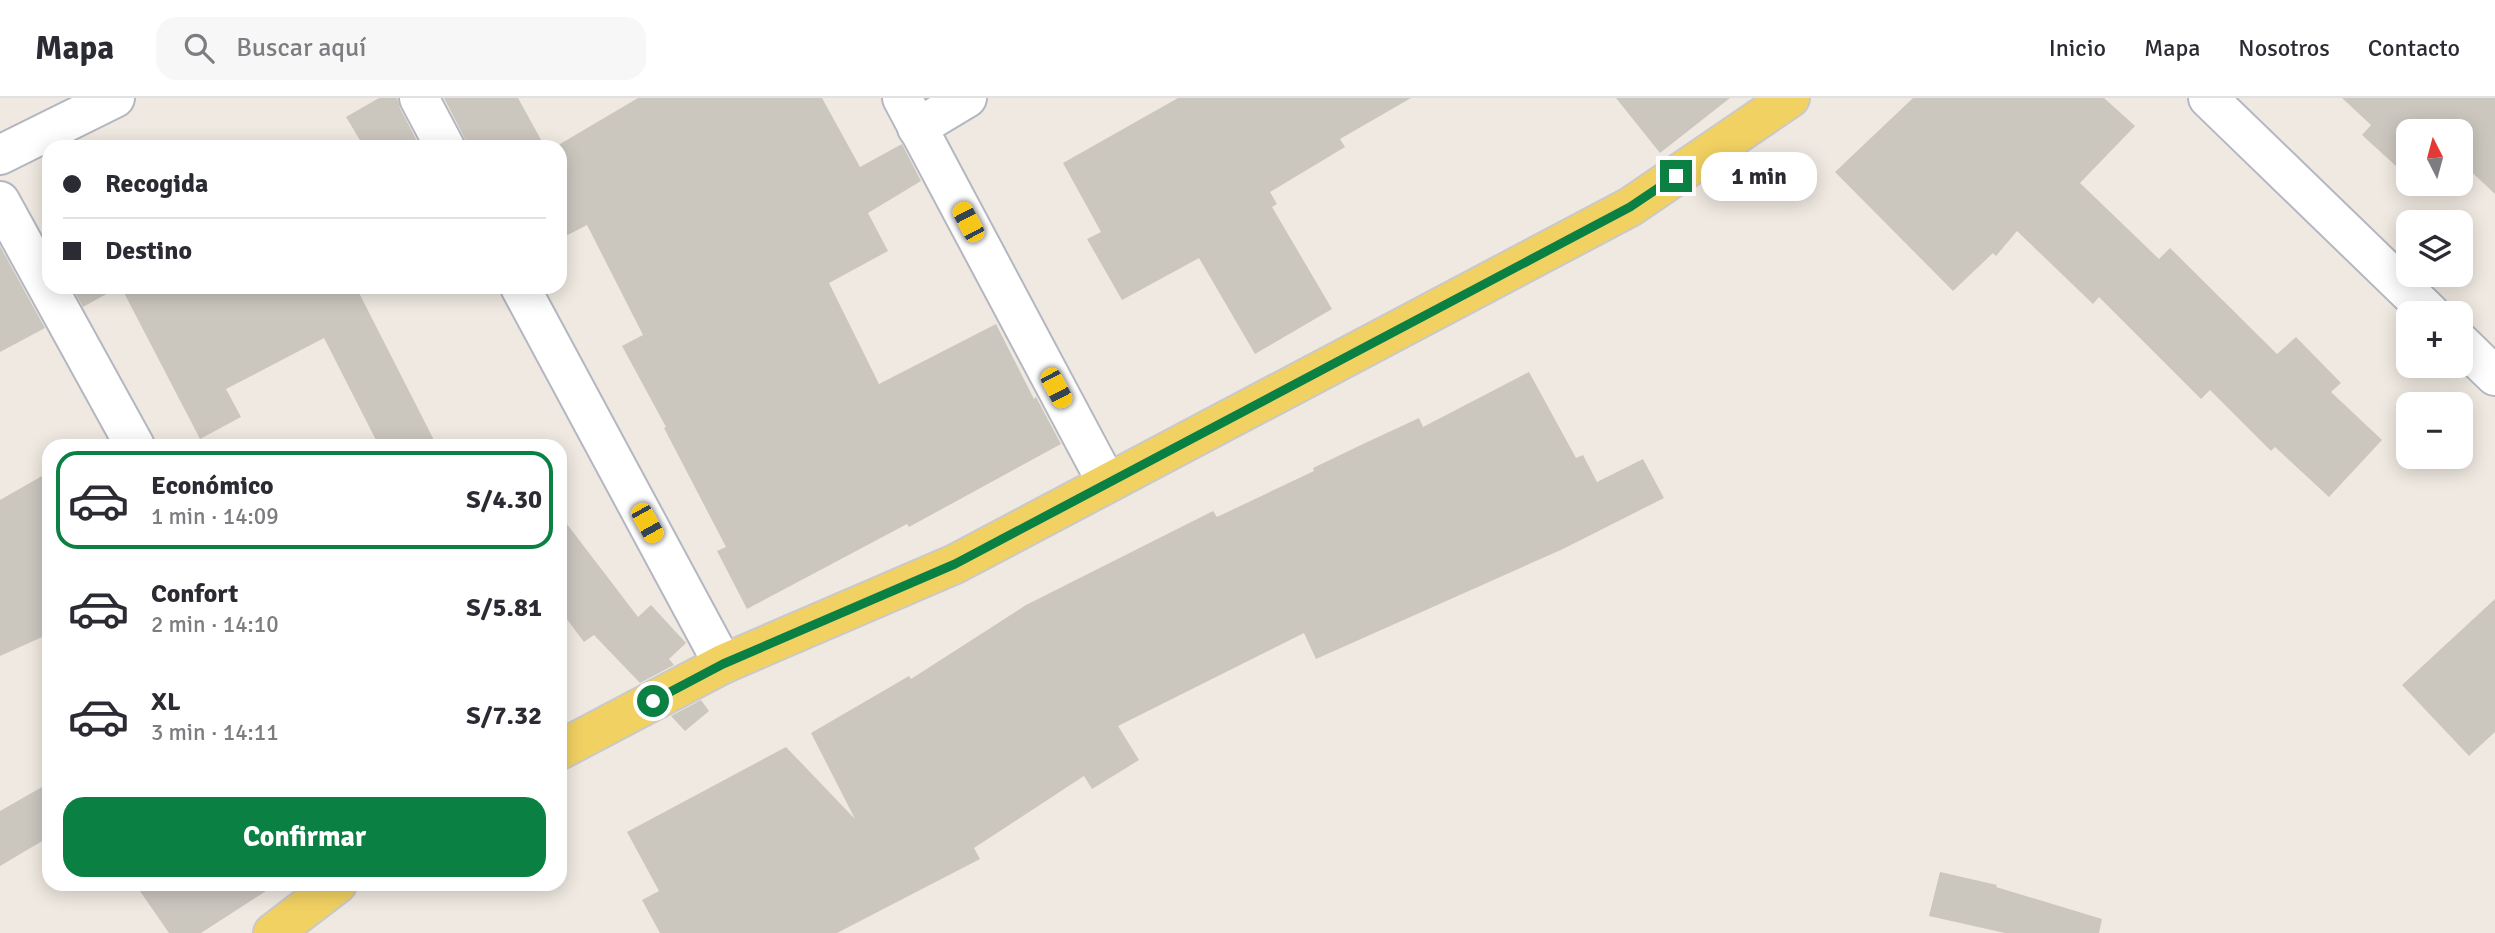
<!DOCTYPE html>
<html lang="es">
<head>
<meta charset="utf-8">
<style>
	body { margin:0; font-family:Signika,sans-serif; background:#f7f7f7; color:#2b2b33; height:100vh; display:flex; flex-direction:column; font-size:26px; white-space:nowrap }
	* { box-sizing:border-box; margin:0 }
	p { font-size:23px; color:#7c7c81 }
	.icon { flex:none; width:38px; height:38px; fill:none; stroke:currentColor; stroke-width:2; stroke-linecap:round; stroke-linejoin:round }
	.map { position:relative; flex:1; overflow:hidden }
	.details { position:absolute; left:42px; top:341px; width:525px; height:452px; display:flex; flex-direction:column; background:#fff; border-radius:21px; box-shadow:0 4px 18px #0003 }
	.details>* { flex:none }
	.guide { position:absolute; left:42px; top:42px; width:525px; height:154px; border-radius:21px; box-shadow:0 4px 18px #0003; display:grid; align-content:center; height:154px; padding:0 21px; background:#fff }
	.needle { width:46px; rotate:354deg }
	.controls { position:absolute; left:2396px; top:21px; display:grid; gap:14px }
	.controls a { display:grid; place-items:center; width:77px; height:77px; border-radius:14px; background:#fff; box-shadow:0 4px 18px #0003; font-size:35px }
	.end { position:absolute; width:32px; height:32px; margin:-16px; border:9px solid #0b8043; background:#fff; box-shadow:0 0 0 4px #fff }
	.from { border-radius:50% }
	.bubble { position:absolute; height:49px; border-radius:21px; background:#fff; box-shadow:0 4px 18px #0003; font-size:23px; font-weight:700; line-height:49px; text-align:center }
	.car { position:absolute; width:21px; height:42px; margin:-21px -10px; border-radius:9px; box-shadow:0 0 5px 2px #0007; background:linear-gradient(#f5c518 24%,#345 0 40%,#f5c518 0 76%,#345 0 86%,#f5c518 0) }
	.guide b { display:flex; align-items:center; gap:24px; height:66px; font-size:26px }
	.guide b+b { border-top:2px solid #e1e1e2 }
	.guide i { width:18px; height:18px; background:#2b2b33 }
	ul { padding:12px 0 0; list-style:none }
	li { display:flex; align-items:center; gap:21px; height:98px; margin:0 14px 10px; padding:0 7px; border:4px solid transparent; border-radius:21px }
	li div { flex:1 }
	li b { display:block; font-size:26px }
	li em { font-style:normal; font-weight:700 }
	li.active { border-color:#0b8043 }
	li>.icon { width:63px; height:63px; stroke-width:1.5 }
	.button { display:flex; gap:14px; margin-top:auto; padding:14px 21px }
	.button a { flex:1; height:80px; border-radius:21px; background:#0b8043; color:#fff; font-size:28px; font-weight:700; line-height:80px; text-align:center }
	header { display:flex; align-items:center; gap:42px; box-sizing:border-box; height:98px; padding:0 35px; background:#fff; border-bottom:2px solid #e1e1e2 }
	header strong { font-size:33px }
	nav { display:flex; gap:38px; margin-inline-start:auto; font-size:24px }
	.search { width:490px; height:63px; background:#f7f7f7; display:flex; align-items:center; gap:18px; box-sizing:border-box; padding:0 24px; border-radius:21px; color:#7c7c81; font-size:26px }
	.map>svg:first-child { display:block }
	.building { fill:#cbc7bf }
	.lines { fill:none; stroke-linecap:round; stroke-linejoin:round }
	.minor-casing { stroke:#b4b7c1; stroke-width:42 }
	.major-casing { stroke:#c9c9c9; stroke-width:42 }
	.minor { stroke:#fff; stroke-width:38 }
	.major { stroke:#f2d163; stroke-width:38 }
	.route { stroke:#0b8043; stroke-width:9 }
</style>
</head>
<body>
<header>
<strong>Mapa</strong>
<div class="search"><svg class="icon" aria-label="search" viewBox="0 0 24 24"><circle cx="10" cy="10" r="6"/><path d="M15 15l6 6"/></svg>Buscar aquí</div>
<nav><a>Inicio</a><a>Mapa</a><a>Nosotros</a><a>Contacto</a></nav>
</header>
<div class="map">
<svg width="2495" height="835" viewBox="0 0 2495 835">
	<rect width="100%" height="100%" fill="#efe9e1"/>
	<!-- building -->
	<g class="building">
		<path d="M 379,0 L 397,0 L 400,10 L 420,49 L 364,49 L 346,19 Z"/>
		<path d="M 444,0 L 518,0 L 545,49 L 467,49 L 464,39 Z"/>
		<path d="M 638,0 L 822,0 L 860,69 L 902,46 L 921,83 L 868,115 L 888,153 L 829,185 L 879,286 L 996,226 L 1034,301 L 1036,299 L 1061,346 L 909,429 L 907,426 L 747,511 L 717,453 L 726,449 L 664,330 L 666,329 L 622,248 L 643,237 L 587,127 L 560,141 L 560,46 Z"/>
		<path d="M 1178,0 L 1411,0 L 1340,41 L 1345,49 L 1270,94 L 1277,106 L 1272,109 L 1332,211 L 1255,256 L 1199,160 L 1122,202 L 1087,141 L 1101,134 L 1063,65 Z"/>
		<path d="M 1616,0 L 1730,0 L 1660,55 Z"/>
		<path d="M 1913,0 L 2104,0 L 2135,28 L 2080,85 L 2159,161 L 2170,150 L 2277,256 L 2296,239 L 2341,285 L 2331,294 L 2382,342 L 2329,399 L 2275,349 L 2271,353 L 2210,292 L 2201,301 L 2099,199 L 2093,206 L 2017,133 L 1996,158 L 1993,155 L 1953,193 L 1835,74 Z"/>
		<path d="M 2342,0 L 2495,0 L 2495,96 L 2460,63 L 2460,33 L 2408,33 L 2408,79 L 2362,37 L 2371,27 Z"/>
		<path d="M 0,148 L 45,230 L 0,254 Z"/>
		<path d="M 72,189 L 119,189 L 83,209 Z"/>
		<path d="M 121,189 L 356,189 L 437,348 L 379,348 L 324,240 L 226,291 L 241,319 L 200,341 Z"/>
		<path d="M 1529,274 L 1576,360 L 1583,357 L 1597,384 L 1643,361 L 1664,400 L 1563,451 L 1316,561 L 1304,535 L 1118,628 L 1139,662 L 1092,691 L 1084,678 L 974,750 L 980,761 L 837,835 L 660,835 L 642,802 L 659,793 L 627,734 L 786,649 L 855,721 L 811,635 L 909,578 L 911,581 L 1026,507 L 1213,413 L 1217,419 L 1314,373 L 1313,370 L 1363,346 L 1419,320 L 1423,329 Z"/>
		<path d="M 49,374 L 49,536 L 0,558 L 0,402 Z"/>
		<path d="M 560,417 L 638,519 L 651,507 L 686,545 L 669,561 L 674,567 L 640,585 L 594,537 L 584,544 L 560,512 Z"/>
		<path d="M 2495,501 L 2495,634 L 2469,658 L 2402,587 Z"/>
		<path d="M 701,602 L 709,613 L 685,633 L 671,618 Z"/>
		<path d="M 49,685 L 49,739 L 0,768 L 0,713 Z"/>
		<path d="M 1940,774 L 1997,787 L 1996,789 L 2102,821 L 2099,835 L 2005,835 L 1929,818 Z"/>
		<path d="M 135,786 L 277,786 L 201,835 L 169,835 Z"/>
	</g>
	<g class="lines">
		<defs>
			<g id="minor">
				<path d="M 419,0 L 445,49"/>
				<path d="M 902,0 L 1107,385"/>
				<path d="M 2208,0 L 2430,215"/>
				<path d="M 917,30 L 967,0"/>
				<path d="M 0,57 L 115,0"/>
				<path d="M 0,103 L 135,348"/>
				<path d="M 520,189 L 723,566"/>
				<path d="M 2460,244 L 2495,278"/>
			</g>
			<g id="major">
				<path d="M 560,652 L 723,566 L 955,466 L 1630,109 L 1790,0"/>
				<path d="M 273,835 L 337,786"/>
			</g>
		</defs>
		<!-- minor casing -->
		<use href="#minor" class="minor-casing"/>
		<!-- major casing -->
		<use href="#major" class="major-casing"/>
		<!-- minor -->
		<use href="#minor" class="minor"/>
		<!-- major -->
		<use href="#major" class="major"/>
	</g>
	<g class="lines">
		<!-- route -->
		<path class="route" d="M 653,603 L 723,566 L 955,466 L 1630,109 L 1676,78"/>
	</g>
</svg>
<div class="controls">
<a><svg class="needle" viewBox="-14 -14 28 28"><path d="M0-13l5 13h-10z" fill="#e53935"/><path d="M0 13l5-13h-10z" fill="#7c7c81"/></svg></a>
<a><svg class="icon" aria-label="layers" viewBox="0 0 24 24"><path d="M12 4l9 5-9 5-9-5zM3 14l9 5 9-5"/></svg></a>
<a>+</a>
<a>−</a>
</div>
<i class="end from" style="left:653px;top:603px"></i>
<i class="end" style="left:1676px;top:78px"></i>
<div class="bubble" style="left:1701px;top:54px;width:116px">1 min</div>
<i class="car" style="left:968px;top:124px;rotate:332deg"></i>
<i class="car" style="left:1056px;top:290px;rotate:152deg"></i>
<i class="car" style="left:647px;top:425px;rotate:151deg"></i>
<div class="guide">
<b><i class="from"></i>Recogida</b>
<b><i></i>Destino</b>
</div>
<section class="details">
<ul>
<li class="active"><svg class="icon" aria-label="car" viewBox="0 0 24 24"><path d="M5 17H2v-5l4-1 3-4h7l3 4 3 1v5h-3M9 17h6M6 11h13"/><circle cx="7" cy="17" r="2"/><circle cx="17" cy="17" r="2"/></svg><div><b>Económico</b><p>1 min · 14:09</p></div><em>S/4.30</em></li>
<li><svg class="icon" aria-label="car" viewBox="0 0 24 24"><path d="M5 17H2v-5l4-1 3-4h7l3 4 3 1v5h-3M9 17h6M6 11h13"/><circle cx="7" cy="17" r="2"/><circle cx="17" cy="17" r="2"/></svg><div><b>Confort</b><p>2 min · 14:10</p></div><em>S/5.81</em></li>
<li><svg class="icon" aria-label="car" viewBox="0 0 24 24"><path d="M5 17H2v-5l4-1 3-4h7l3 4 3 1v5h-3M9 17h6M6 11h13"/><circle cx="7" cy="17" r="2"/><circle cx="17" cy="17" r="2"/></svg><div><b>XL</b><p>3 min · 14:11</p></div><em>S/7.32</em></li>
</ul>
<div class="button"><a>Confirmar</a></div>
</section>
</div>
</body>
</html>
